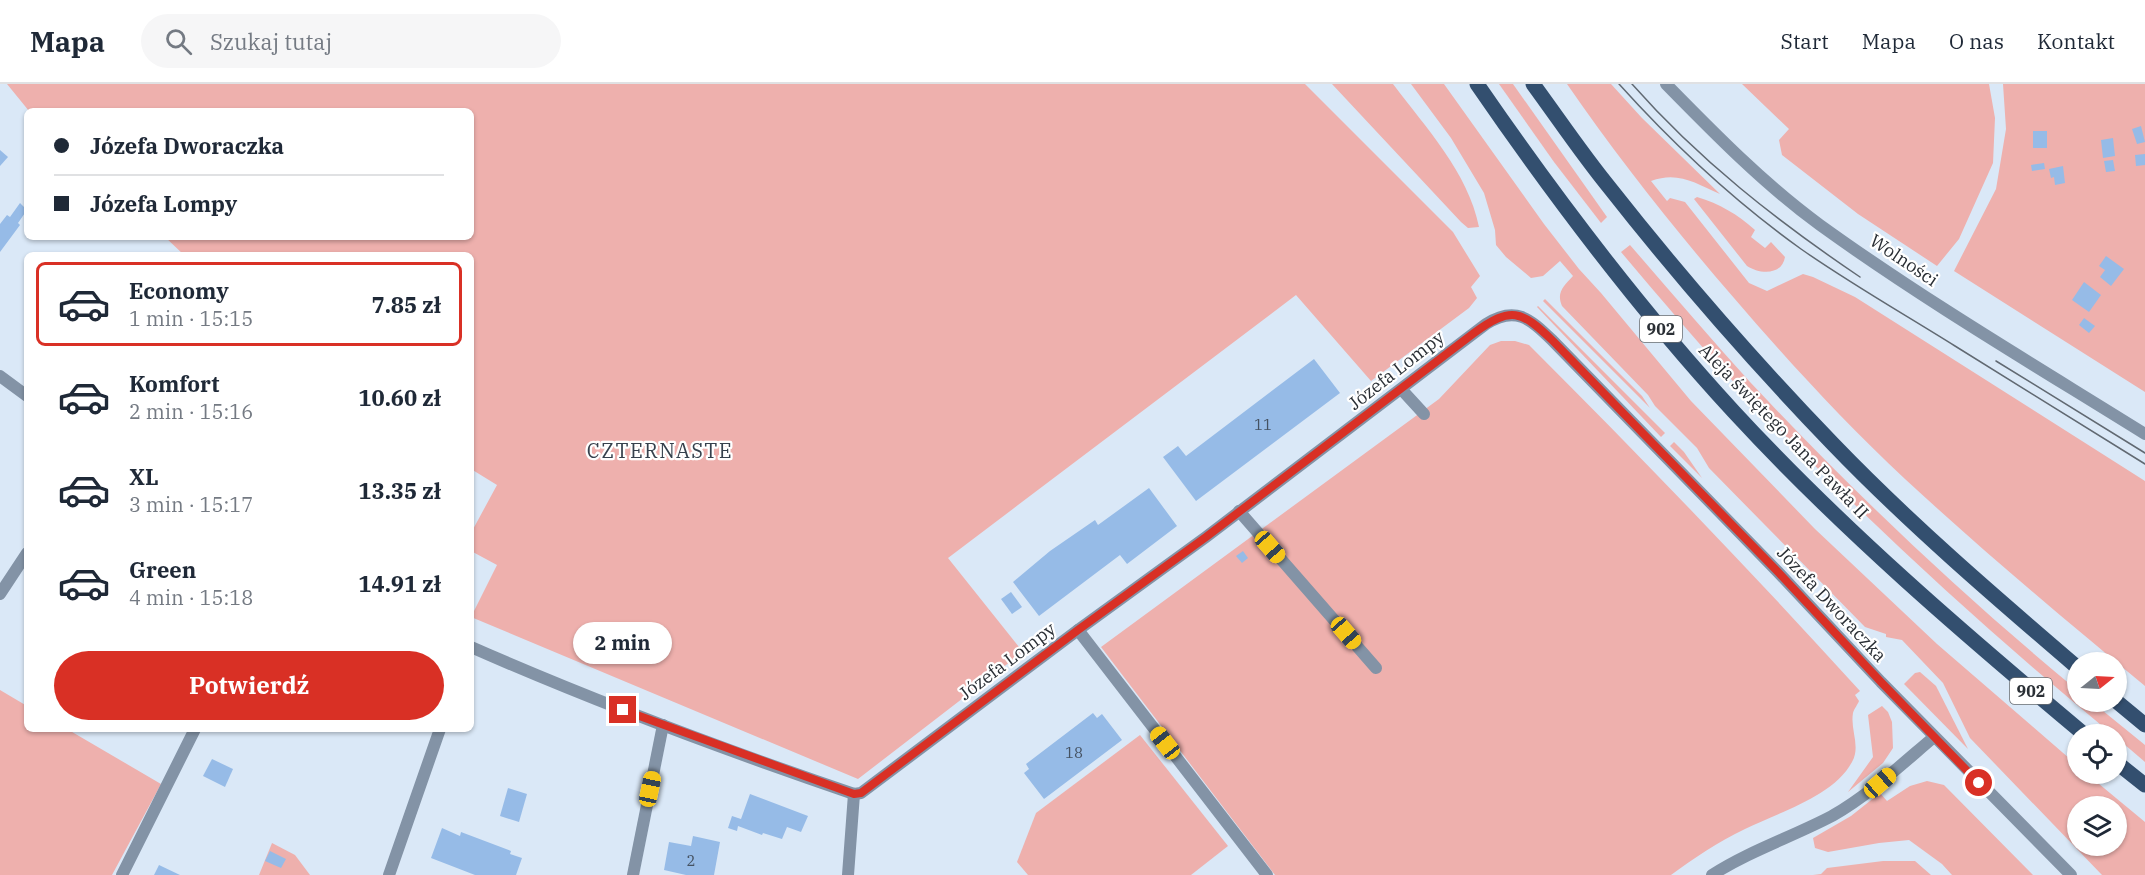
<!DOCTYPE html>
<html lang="pl">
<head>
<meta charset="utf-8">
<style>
	body { margin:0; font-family:"IBM Plex Serif",serif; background:#f6f6f7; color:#1f2937; height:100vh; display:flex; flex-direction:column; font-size:22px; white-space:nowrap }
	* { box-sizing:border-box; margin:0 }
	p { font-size:20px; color:#747a83 }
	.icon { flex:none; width:33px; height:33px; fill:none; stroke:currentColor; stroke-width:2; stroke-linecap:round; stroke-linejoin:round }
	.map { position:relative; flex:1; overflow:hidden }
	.panel { position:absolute; left:24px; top:168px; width:450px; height:480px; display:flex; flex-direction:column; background:#fff; border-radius:9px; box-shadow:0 2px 4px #0004 }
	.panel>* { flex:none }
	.top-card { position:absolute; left:24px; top:24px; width:450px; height:132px; border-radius:9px; box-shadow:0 2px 4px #0004; display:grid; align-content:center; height:132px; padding:0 30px; background:#fff }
	.needle { width:39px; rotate:72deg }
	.fabs { position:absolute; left:2067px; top:568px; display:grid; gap:12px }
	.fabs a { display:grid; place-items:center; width:60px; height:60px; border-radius:50%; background:#fff; box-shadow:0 2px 4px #0004; font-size:30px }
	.end { position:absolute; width:27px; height:27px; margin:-14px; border:8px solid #d93025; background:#fff; box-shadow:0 0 0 3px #fff }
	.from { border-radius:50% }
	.bubble { position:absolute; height:42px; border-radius:21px; background:#fff; box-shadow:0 2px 4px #0004; font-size:20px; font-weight:700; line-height:42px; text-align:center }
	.car { position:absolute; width:18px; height:36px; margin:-18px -9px; border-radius:8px; box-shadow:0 0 4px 2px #0007; background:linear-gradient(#f5c518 24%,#345 0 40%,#f5c518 0 76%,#345 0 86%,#f5c518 0) }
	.top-card b { display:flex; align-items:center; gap:21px; height:57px; font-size:22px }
	.top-card b+b { border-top:2px solid #e0e1e3 }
	.top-card i { width:15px; height:15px; background:#1f2937 }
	ul { padding:10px 0 0; list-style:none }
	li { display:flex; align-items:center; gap:18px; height:84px; margin:0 12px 9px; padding:0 18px; border:3px solid transparent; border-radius:9px }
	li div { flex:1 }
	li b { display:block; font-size:22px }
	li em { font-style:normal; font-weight:700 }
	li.on { border-color:#d93025 }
	li>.icon { width:54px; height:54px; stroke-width:1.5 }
	.primary-button { display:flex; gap:12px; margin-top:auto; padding:12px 30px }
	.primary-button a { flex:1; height:69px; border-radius:36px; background:#d93025; color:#fff; font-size:24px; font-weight:700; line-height:69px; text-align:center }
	header { display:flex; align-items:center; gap:36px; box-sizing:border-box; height:84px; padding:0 30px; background:#fff; border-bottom:2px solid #e0e1e3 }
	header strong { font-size:28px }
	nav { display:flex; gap:33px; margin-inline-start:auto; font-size:21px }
	.search { width:420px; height:54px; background:#f6f6f7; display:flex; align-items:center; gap:15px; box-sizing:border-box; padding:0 21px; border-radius:33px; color:#747a83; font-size:22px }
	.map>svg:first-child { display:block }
	.green { fill:#eeb0ad; fill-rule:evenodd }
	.building { fill:#96bbe7 }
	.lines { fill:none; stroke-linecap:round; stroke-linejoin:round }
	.minor { stroke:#8393a6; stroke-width:12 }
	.tertiary { stroke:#8393a6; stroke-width:12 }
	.primary { stroke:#334f6f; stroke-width:15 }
	.tram { stroke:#616972; stroke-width:1.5 }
	.route { stroke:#d93025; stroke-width:8 }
	.labels { text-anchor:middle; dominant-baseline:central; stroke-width:4.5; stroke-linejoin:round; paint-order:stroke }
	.number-label { font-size:15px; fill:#455262 }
	.shield { fill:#fff; stroke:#6a6d72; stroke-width:1.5 }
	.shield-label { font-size:16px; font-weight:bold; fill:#2a2f35 }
	.street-label { font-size:18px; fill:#2a2f35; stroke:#fff }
	.neighbourhood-label { font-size:20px; letter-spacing:1.5px; fill:#36414d; stroke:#fff }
</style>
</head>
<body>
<header>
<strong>Mapa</strong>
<div class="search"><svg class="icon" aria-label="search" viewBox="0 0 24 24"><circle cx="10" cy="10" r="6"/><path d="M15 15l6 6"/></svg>Szukaj tutaj</div>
<nav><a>Start</a><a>Mapa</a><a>O nas</a><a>Kontakt</a></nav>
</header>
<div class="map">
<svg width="2145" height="791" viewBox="0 0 2145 791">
	<rect width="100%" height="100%" fill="#dae8f7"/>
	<!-- green -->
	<g class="green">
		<path d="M 7,0 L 1305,0 L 1453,148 L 1480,192 L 1471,203 L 1477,214 L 1469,224 L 1371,297 L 1296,211 L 948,474 L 1023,568 L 858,695 L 471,533 L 497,481 L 471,467 L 471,449 L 497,401 L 471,385 L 471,171 L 184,171 L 165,153 L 471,153 L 471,27 L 29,27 Z"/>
		<path d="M 1332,0 L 1393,0 C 1426,44 1468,88 1479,143 L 1468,144 L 1461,138 Z"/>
		<path d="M 1411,0 L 1444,0 L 1544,140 L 1579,185 L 1601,209 L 1691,317 L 1815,445 L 1937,560 L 2077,681 L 2078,690 L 2087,690 L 2145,738 L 2145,791 L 2102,791 L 1970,654 L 1943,599 L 1902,556 L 1886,553 L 1886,550 L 1865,543 L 1709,384 L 1697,364 L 1655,322 L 1648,311 L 1562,222 C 1556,208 1564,202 1573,192 L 1560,177 L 1543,192 L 1531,194 L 1506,173 L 1496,161 L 1495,146 L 1484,109 L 1451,54 ZM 2078,723 L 2116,723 L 2116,762 L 2078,762 Z"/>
		<path d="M 1499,0 L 1513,0 L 1607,133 L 1601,139 L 1554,78 Z"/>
		<path d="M 1567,0 L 1611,0 L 1642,34 L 1720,110 C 1695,99 1678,87 1651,97 L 1667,117 L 1670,114 L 1685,118 L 1749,199 L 1767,207 L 1803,190 L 1813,193 L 1855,213 L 2145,397 L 2145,602 C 2064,535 1983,467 1905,395 C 1844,338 1788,277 1734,214 C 1675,146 1618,74 1567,0 Z"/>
		<path d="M 1742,0 L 1989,0 L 1995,34 L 1993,79 L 1959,155 L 1937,182 L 1858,130 L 1782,71 L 1779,56 L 1789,45 Z"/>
		<path d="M 2003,0 L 2145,0 L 2145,308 L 1954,187 L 1996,105 L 2006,45 Z"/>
		<path d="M 1697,113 C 1720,120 1737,130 1755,146 L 1751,153 L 1765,164 L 1771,158 L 1785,173 C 1782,192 1759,190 1747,182 L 1694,115 Z"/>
		<path d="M 1630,161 C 1670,207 1709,253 1750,298 C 1852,407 1962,511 2077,606 L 2078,618 L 2092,618 L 2145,661 L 2145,678 L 2117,654 L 2116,651 L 2113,651 C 1983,544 1859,430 1743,308 C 1701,263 1661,215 1621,168 Z"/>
		<path d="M 1545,215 L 1642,312 L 1650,324 L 1543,217 Z"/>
		<path d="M 1538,222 L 1665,349 L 1661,353 L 1537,223 Z"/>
		<path d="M 1501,257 L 1515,257 L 1529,261 C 1642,374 1753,489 1860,607 L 1855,611 L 1859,617 C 1858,620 1854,625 1853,629 C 1850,646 1861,662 1852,678 C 1833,713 1779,728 1745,745 C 1718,758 1694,774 1671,791 L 1275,791 L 1101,563 L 1439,315 L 1490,261 Z"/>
		<path d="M 1674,358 L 1684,368 L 1702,394 L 1670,362 Z"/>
		<path d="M 1920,588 L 1936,602 L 1968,665 L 1904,600 L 1915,589 Z"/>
		<path d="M 0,606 L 27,622 L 27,645 L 67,645 L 161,700 L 112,791 L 0,791 Z"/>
		<path d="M 1882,622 L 1888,628 L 1892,638 L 1893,664 L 1883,679 L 1848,708 L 1873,673 L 1868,631 Z"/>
		<path d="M 1140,651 L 1228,762 L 1191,791 L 1028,791 L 1017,778 L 1036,729 Z"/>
		<path d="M 1927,697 L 1944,701 L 2033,791 L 1952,791 L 1942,780 L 1909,756 L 1879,759 L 1828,768 L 1815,764 L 1813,754 L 1851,732 L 1880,709 L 1887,717 L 1910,702 Z"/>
		<path d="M 272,759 L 295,771 L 310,791 L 259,791 Z"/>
		<path d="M 1883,777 L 1915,777 L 1931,791 L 1813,791 L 1821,790 L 1827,784 Z"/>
	</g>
	<!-- building -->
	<g class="building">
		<path d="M 2141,42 L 2145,58 L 2137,60 L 2132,45 Z"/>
		<rect x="2033" y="47" width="14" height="17"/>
		<path d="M 2113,54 L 2115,72 L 2103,74 L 2101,56 Z"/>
		<path d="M 0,66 L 8,73 L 0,82 Z"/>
		<path d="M 2145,70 L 2145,81 L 2136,82 L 2135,71 Z"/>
		<path d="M 2113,76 L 2115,87 L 2106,88 L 2104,77 Z"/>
		<path d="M 2044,79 L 2045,85 L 2032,87 L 2031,81 Z"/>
		<path d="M 2063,82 L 2065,99 L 2055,101 L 2054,93 L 2051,94 L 2049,85 Z"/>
		<path d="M 20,119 L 27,126 L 18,139 L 20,141 L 0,168 L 0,140 L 7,131 L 10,133 Z"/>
		<path d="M 2106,172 L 2124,185 L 2111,202 L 2100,193 L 2105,186 L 2099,182 Z"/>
		<path d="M 2084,198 L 2101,211 L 2089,228 L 2072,216 Z"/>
		<path d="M 2084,234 L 2095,242 L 2089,249 L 2079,241 Z"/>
		<path d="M 1314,275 L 1340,309 L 1196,417 L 1163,373 L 1178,362 L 1186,372 Z"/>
		<path d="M 1149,404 L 1177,442 L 1127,480 L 1120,471 L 1039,532 L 1013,498 L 1050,467 L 1095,436 L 1098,441 Z"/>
		<path d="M 1243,467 L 1248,474 L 1242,479 L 1236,472 Z"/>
		<path d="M 1011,508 L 1022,523 L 1012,530 L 1001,515 Z"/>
		<path d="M 1093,629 L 1097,634 L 1102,630 L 1122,656 L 1044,715 L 1024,689 L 1029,685 L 1026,680 Z"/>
		<path d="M 212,675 L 233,685 L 225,703 L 203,692 Z"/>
		<path d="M 508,704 L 527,710 L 519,738 L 500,732 Z"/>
		<path d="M 750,710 L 808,732 L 801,748 L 787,743 L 782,755 L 763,749 L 762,751 L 738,742 L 737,747 L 728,744 L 732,732 L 741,735 Z"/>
		<path d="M 442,744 L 460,752 L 461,748 L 511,767 L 510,770 L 522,774 L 516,791 L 475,791 L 431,774 Z"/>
		<path d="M 693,752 L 720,758 L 714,791 L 686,791 L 664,786 L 669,758 L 691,762 Z"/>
		<path d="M 270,767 L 286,775 L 281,784 L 265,777 Z"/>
		<path d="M 159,781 L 180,791 L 154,791 Z"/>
	</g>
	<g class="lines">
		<!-- minor -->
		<g class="minor">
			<path d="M 0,292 L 27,312"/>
			<path d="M 1402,306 L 1424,330"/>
			<path d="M 1239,427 L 1376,584"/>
			<path d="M 0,510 L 27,469"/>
			<path d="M 1078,546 L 1267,791"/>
			<path d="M 471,563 C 596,618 725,666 854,710 L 861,709 L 1078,546 L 1206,453 L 1486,240 C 1516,221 1530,235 1553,257 L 1778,488 L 1881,598 L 2071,791"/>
			<path d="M 122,791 L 195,645"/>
			<path d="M 389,791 L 440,645"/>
			<path d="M 633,791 L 663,641"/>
			<path d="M 848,791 L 854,710"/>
			<path d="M 1712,791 C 1749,767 1792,753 1832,732 C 1869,711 1902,680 1934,653"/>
		</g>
		<!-- tertiary -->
		<path class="tertiary" d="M 1666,0 C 1715,50 1764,100 1820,141 C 1924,216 2036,282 2145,350"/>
		<!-- primary -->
		<g class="primary">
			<path d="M 1477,0 C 1556,115 1640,226 1734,328 C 1842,445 1963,549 2085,651"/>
			<path d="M 1533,0 C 1558,34 1582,70 1609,103 C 1679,192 1754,278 1833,360 C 1909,439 1994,512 2078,584"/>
			<path d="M 2116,617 L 2145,641"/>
			<path d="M 2116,678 L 2145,701"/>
		</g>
		<!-- tram -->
		<g class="tram">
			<path d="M 1619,0 C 1674,61 1734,117 1801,165 C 1851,200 1904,230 1955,262 C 2019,302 2082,341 2145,380"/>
			<path d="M 1632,0 C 1699,76 1777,137 1860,193"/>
			<path d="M 1996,277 L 2145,369"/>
		</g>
	</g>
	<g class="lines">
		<!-- route -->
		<path class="route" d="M 623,626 L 854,710 L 861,709 L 1078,546 L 1206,453 L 1474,249 C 1511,222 1521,226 1553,257 L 1778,488 L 1881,598 L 1979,699"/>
	</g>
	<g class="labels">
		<!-- number labels -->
		<g class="number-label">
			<text x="1263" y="340">11</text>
			<text x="1074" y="668">18</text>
			<text x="691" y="776">2</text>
		</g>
		<!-- shield labels -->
		<g class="shield">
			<rect x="1640" y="232" width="42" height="26" rx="4.5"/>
			<rect x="2010" y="594" width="42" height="26" rx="4.5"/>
		</g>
		<g class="shield-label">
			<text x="1661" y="245">902</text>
			<text x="2031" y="607">902</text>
		</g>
		<!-- street labels -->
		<g class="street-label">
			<text transform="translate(1904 176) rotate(34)">Wolności</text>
			<text transform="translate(1396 286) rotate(-38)">Józefa Lompy</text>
			<text transform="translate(1784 347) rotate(46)">Aleja świętego Jana Pawła II</text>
			<text transform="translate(1832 520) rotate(47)">Józefa Dworaczka</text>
			<text transform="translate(1007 577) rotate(-37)">Józefa Lompy</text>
		</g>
		<!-- neighbourhood labels -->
		<g class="neighbourhood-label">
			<text x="660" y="366">CZTERNASTE</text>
		</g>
	</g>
</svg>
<div class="fabs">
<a><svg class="needle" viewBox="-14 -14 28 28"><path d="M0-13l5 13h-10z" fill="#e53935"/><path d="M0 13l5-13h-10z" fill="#747a83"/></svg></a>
<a><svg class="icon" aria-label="locate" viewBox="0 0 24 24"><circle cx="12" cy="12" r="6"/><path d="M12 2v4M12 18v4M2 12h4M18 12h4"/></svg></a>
<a><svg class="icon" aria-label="layers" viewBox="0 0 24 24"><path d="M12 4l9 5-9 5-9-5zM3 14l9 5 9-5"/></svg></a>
</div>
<i class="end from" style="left:1979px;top:699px"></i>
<i class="end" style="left:623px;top:626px"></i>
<div class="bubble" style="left:573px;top:538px;width:99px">2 min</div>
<i class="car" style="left:1270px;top:463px;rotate:139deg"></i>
<i class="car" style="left:1346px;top:549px;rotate:139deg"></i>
<i class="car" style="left:1165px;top:659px;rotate:322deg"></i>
<i class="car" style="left:1880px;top:699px;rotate:49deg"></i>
<i class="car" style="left:650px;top:705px;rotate:12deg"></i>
<div class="top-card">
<b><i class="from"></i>Józefa Dworaczka</b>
<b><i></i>Józefa Lompy</b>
</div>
<section class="panel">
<ul>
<li class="on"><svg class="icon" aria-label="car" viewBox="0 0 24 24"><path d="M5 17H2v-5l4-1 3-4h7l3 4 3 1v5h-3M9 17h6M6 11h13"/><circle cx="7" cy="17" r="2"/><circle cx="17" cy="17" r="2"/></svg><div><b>Economy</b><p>1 min · 15:15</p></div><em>7.85 zł</em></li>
<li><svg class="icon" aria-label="car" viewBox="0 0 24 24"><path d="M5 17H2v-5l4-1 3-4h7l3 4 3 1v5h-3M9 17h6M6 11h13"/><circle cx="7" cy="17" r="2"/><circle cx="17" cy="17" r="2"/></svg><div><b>Komfort</b><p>2 min · 15:16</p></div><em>10.60 zł</em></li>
<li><svg class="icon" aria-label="car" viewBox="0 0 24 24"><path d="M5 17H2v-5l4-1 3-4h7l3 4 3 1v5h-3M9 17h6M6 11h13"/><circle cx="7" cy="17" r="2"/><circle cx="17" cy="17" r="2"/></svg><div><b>XL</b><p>3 min · 15:17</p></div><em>13.35 zł</em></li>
<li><svg class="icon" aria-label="car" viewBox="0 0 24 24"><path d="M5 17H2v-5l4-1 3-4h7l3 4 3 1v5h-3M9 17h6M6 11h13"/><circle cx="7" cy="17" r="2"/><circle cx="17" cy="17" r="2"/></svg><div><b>Green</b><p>4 min · 15:18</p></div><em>14.91 zł</em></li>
</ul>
<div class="primary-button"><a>Potwierdź</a></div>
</section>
</div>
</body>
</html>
